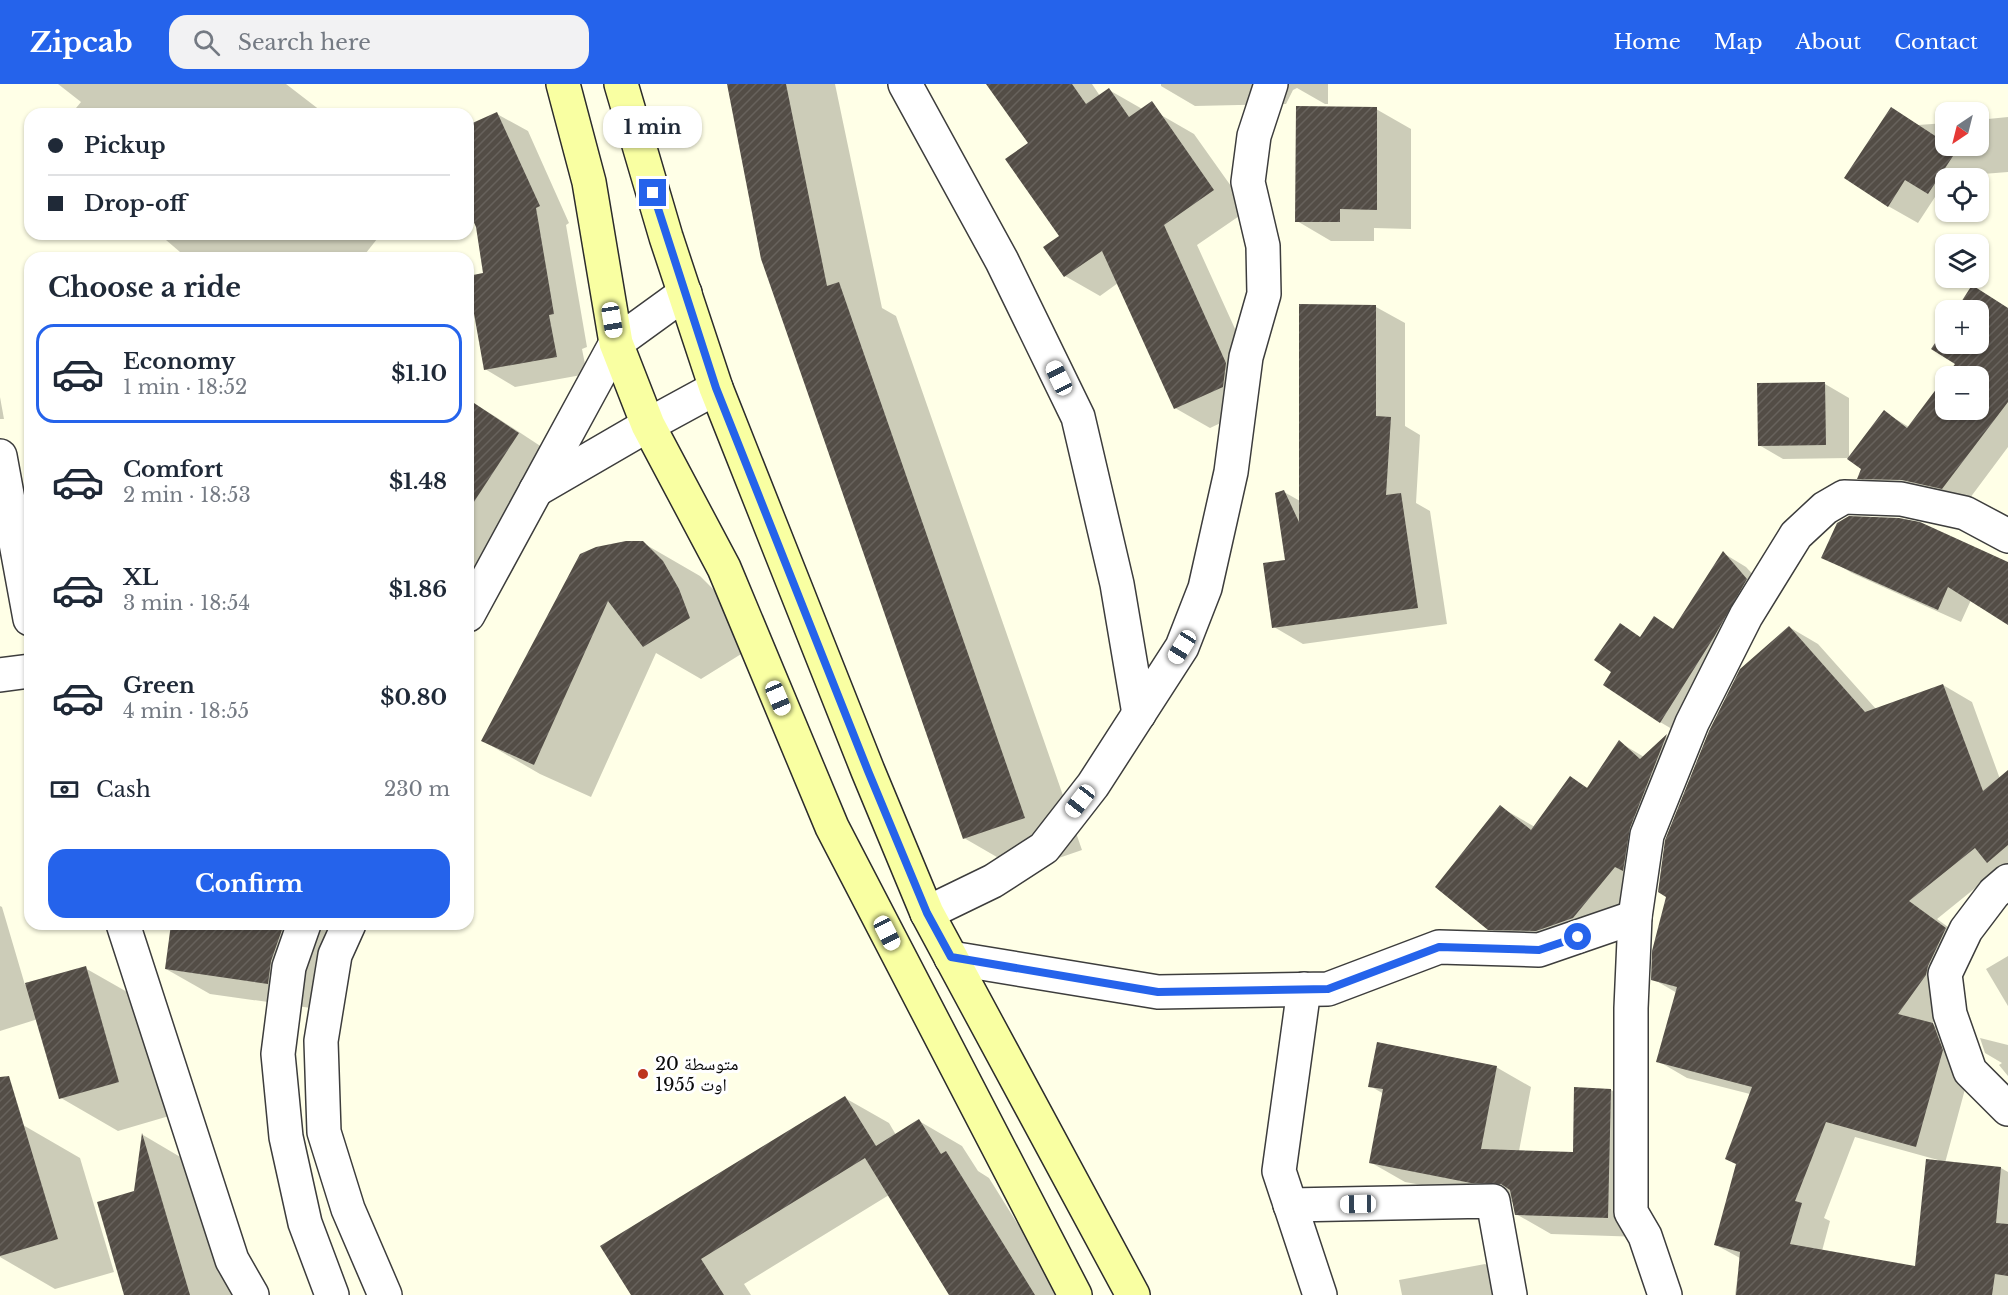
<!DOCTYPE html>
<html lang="en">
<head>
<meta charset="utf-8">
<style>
	body { margin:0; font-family:"Libre Baskerville","Noto Naskh Arabic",serif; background:#f2f2f3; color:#1f2937; height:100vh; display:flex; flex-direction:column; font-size:22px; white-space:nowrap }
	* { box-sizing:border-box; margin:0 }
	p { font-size:20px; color:#747a83 }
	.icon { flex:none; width:33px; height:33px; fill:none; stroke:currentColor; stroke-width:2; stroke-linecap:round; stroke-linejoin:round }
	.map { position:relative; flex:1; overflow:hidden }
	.drawer { position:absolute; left:24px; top:168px; width:450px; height:678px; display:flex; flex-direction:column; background:#fff; border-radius:18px; box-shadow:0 2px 4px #0004 }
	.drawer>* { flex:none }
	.guide { position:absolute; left:24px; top:24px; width:450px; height:132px; border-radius:18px; box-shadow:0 2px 4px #0004; display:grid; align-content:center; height:132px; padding:0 24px; background:#fff }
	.needle { width:39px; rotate:215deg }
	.fabs { position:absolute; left:1935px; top:18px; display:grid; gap:12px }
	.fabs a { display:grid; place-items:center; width:54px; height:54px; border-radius:12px; background:#fff; box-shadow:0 2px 4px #0004; font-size:30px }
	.end { position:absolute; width:27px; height:27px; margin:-14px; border:8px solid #2563eb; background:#fff; box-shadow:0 0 0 3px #fff }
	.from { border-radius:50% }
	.bubble { position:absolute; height:42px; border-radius:18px; background:#fff; box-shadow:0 2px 4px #0004; font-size:20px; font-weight:700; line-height:42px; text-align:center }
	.car { position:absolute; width:18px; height:36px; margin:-18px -9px; border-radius:8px; box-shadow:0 0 4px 2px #0007; background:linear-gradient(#fff 24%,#345 0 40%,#fff 0 76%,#345 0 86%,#fff 0) }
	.guide b { display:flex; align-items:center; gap:21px; height:57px; font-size:22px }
	.guide b+b { border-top:2px solid #e0e1e3 }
	.guide i { width:15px; height:15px; background:#1f2937 }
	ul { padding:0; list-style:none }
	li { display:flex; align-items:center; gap:18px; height:99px; margin:0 12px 9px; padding:0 12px; border:3px solid transparent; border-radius:18px }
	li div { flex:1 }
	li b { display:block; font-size:22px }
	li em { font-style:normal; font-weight:700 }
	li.on { border-color:#2563eb }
	li>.icon { width:54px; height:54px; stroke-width:1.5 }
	h2 { padding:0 24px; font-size:27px; line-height:72px }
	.pay { display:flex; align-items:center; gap:15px; height:66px; padding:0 24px; font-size:22px }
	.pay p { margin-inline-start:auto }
	.action { display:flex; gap:12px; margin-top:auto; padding:12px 24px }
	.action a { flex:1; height:69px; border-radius:18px; background:#2563eb; color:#fff; font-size:24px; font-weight:700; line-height:69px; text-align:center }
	header { display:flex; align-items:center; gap:36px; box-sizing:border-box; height:84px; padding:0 30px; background:#2563eb; color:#fff }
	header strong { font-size:28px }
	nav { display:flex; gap:33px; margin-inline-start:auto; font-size:21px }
	.search { width:420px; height:54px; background:#f2f2f3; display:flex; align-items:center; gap:15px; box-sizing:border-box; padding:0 21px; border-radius:18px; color:#747a83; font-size:22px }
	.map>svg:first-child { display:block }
	.shadow { fill:#0003; fill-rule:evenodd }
	.building { fill:url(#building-hatch); fill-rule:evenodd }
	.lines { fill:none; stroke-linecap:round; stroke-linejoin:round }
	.minor-casing { stroke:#3d3d3d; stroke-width:36 }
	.secondary-casing { stroke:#2c2c2c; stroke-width:36 }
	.minor { stroke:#fff; stroke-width:33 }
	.secondary { stroke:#f9ffa2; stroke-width:33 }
	.route { stroke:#2563eb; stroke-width:8 }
	.poi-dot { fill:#bd341f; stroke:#fff; stroke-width:2 }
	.labels { text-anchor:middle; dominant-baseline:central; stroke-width:6; stroke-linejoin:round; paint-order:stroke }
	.poi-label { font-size:18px; fill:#0a0a0a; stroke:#fff; text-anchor:start }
</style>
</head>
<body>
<header>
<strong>Zipcab</strong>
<div class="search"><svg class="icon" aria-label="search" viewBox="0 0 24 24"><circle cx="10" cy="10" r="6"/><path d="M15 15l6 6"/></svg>Search here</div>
<nav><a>Home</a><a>Map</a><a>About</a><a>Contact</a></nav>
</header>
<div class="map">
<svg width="2008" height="1211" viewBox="0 0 2008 1211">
	<defs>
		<pattern id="building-hatch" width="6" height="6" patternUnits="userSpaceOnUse" patternTransform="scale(1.5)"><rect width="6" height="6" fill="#534d46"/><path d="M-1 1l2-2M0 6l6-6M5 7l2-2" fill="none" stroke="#67625c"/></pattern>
	</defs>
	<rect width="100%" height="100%" fill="#ffffe7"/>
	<!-- shadow -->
	<g class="shadow">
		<path d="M 58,0 L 286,0 L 325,30 L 71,30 L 81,18 Z"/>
		<path d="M 728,0 L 835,0 L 882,224 L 896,232 L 1082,766 L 1021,787 L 964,754 Z"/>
		<path d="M 1000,0 L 1092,0 L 1100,12 L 1109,6 L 1144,26 L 1161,31 L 1194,50 L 1248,126 L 1197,161 L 1260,300 L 1257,322 L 1210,344 L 1175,324 L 1118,199 L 1100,212 L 1065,192 L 1061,152 L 1030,59 Z"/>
		<path d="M 1161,0 L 1328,0 L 1328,20 L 1325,20 L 1297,4 L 1293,6 L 1286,20 L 1195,22 L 1161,2 Z"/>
		<path d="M 1376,25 L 1411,45 L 1411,145 L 1374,144 L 1374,157 L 1331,157 L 1297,137 Z"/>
		<path d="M 1891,25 L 1918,41 L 1946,39 L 1946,62 L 1978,62 L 1978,36 L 2008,33 L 2008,88 L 1983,90 L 1978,96 L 1978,94 L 1946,94 L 1946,119 L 1935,113 L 1918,139 L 1888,122 Z"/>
		<path d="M 497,30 L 528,47 L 569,139 L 566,141 L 587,263 L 582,265 L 587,290 L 515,303 L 485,285 L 485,190 L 468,73 L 468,42 Z"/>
		<path d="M 159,150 L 381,150 L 362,174 L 187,174 Z"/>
		<path d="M 1972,203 L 2008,225 L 2008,363 L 1967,418 L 1882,408 L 1859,394 L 1884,328 L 1909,343 L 1946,326 L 1978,326 L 1978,292 L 1947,292 L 1957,279 L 1946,260 L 1978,260 L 1978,226 L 1957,226 Z"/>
		<path d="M 1376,223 L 1405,239 L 1405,342 L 1420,351 L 1416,419 L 1430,427 L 1447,540 L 1303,560 L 1274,543 L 1286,477 L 1284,408 L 1300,417 Z"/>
		<path d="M 1825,300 L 1849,314 L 1849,374 L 1783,375 L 1759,361 Z"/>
		<path d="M 0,313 L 4,335 L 0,335 Z"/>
		<path d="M 468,316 L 496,333 L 551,369 L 468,495 Z"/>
		<path d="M 643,459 L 700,492 L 720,512 L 746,567 L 701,595 L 656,569 L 591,713 L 540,690 L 483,657 Z"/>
		<path d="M 1723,469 L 1746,483 L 1770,509 L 1684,652 L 1660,638 L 1642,554 L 1655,534 L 1675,546 Z"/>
		<path d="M 1828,475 L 2008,479 L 2008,539 L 1971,516 L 1961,538 L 1852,489 Z"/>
		<path d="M 1789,543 L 1818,560 L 1876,625 L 1943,601 L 1972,618 L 2000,695 L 2008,688 L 2008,789 L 2000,784 L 1937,835 L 1974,862 L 1955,908 L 1932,940 L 1962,958 L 1971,983 L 1945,1079 L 2001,1084 L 2008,1088 L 2008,1211 L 1735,1211 L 1740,1174 L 1716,1161 L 1737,1081 L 1750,1010 L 1687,994 L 1658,977 L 1677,909 L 1653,895 ZM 1855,1053 L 1938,1076 L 1916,1184 L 1822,1167 L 1830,1137 L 1824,1134 Z"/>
		<path d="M 1667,652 L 1698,670 L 1661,763 L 1654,804 L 1568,864 L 1521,863 L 1489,844 L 1500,723 L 1535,743 L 1570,694 L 1588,704 L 1619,658 L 1644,673 Z"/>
		<path d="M 0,822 L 2,823 L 25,901 L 85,884 L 143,917 L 176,1030 L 118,1047 L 61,1014 L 38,935 L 0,947 Z"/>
		<path d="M 172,840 L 340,840 L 311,924 L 210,910 L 166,885 Z"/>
		<path d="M 2008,872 L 2008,922 L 1986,885 Z"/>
		<path d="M 1980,954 L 2008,961 L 2008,992 L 1999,981 L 2002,979 L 1985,969 Z"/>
		<path d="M 1496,983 L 1531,1003 L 1519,1067 L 1574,1069 L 1611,1006 L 1645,1026 L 1642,1153 L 1551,1150 L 1516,1130 L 1514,1118 L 1405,1098 L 1370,1078 L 1384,1010 L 1370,1002 Z"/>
		<path d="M 845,1014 L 889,1039 L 896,1051 L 919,1037 L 962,1062 L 978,1087 L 989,1094 L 1062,1211 L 951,1211 L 889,1111 L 744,1200 L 751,1211 L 632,1211 Z"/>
		<path d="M 23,1041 L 80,1074 L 114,1188 L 55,1205 L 0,1173 L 0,1048 Z"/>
		<path d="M 143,1051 L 199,1084 L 236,1211 L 126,1211 L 135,1109 Z"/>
		<path d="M 1485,1180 L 1516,1198 L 1519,1211 L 1402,1211 L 1399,1196 Z"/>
	</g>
	<!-- building -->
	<g class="building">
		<path d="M 727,0 L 786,0 L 827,202 L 839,198 L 1025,734 L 963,755 L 761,175 Z"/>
		<path d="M 986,0 L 1072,0 L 1086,20 L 1109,4 L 1129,33 L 1152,17 L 1214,106 L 1164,141 L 1226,279 L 1223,303 L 1174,325 L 1102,167 L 1064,193 L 1043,163 L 1059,152 L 1005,75 L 1028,59 Z"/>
		<path d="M 1296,22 L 1377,23 L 1377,126 L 1340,125 L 1340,138 L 1295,138 Z"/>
		<path d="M 1891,23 L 1946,59 L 1946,62 L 1950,62 L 1957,66 L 1928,110 L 1905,96 L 1888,123 L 1844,94 Z"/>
		<path d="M 497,28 L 540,122 L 536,124 L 554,230 L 549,231 L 557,273 L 484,286 L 468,196 L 468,192 L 483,189 L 476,143 L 468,125 L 468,41 Z"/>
		<path d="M 1972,201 L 2008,224 L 2008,318 L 1942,405 L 1902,396 L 1857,395 L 1861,385 L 1847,375 L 1884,326 L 1907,344 L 1955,280 L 1931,265 L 1946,243 L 1946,260 L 1978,260 L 1978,226 L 1956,226 ZM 1946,292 L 1978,292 L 1978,326 L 1946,326 Z"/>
		<path d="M 1299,220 L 1376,221 L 1376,332 L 1391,333 L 1386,411 L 1401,409 L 1418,524 L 1272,544 L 1263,479 L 1285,476 L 1275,409 L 1284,406 L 1299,438 Z"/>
		<path d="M 1825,298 L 1826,361 L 1758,362 L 1757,299 Z"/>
		<path d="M 468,315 L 519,349 L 468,427 Z"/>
		<path d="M 1849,432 L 1899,434 L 1920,438 L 2008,478 L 2008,541 L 1948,503 L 1938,526 L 1821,474 L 1837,439 Z"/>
		<path d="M 626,457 L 643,457 L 663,477 L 679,505 L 690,534 L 643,563 L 608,517 L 534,681 L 481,657 L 580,470 L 596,463 Z"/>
		<path d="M 1723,467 L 1747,495 L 1714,553 L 1660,639 L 1603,601 L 1611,588 L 1594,576 L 1620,539 L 1640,553 L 1654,532 L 1673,545 Z"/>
		<path d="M 1789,542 L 1865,628 L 1943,600 L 1983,707 L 2008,686 L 2008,761 L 1987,779 L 1975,764 L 1909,817 L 1946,844 L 1928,882 L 1926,891 L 1898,930 L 1933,939 L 1943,966 L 1916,1063 L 1826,1038 L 1795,1117 L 1802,1119 L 1790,1160 L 1915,1182 L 1926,1075 L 2001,1083 L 1996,1139 L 2008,1140 L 2008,1192 L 1995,1190 L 1992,1211 L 1736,1211 L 1740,1168 L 1714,1161 L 1736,1080 L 1725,1075 L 1752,1003 L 1656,978 L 1677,903 L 1651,896 L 1652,867 L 1666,813 L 1658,808 L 1665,756 L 1709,647 L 1740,585 Z"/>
		<path d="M 1667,650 L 1630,744 L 1623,787 L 1615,783 L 1573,834 L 1536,847 L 1488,846 L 1435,803 L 1500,721 L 1531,746 L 1570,692 L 1587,704 L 1619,656 L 1640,675 Z"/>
		<path d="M 171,840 L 284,840 L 271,877 L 268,900 L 165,885 Z"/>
		<path d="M 86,882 L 119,998 L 59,1015 L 25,899 Z"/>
		<path d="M 1377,958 L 1497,982 L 1481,1065 L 1573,1068 L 1574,1003 L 1611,1005 L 1608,1134 L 1515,1131 L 1510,1106 L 1501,1100 L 1471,1099 L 1369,1079 L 1383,1005 L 1368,1003 Z"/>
		<path d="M 9,992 L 58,1155 L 0,1172 L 0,993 Z"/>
		<path d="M 845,1012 L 876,1062 L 919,1035 L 941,1070 L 946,1067 L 1035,1211 L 949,1211 L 865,1074 L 701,1175 L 724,1211 L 631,1211 L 600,1162 Z"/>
		<path d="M 142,1049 L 190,1211 L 124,1211 L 97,1118 L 134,1107 Z"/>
	</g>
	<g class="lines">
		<defs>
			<g id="minor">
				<path d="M 905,0 L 1002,177 L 1078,333 L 1117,500 L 1139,630"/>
				<path d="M 0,372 L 30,535"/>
				<path d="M 536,406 L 648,341 L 716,304"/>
				<path d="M 468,531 L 616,259 L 685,209"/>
				<path d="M 0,591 L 30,587"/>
				<path d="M 2008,797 L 1994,809 L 1966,846 L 1945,890 L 1950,930 L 1970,987 L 2008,1025"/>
				<path d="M 927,829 L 993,797 L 1044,764 L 1093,701 L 1182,563 L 1205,504 L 1231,388 L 1246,273 L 1264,210 L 1263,162 L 1248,98 L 1254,52 L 1271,0"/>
				<path d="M 123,840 L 232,1176 L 252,1211"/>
				<path d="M 304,840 L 289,883 L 278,970 L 286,1053 L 305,1139 L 332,1211"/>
				<path d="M 349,840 L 335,871 L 321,957 L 324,1048 L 348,1125 L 385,1211"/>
				<path d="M 951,874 L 1158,908 L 1328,905 L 1439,863 L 1539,866 L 1635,833"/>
				<path d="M 1304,905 L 1279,1087 L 1320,1211"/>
				<path d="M 1290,1121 L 1493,1117 L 1510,1211"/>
				<path d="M 1665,1211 L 1645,1152 L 1631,1128 L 1631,924 L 1635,833 L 1647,751 L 1692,639 L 1746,532 L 1796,451 L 1825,424 L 1844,413 L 1901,415 L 1965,429 L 2008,452"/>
			</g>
			<g id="secondary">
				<path d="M 563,0 L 589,98 L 616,259 L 648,341 L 724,484 L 832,743 L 1075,1211"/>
				<path d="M 621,0 L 666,153 L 716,304 L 868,687 L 927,829 L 1133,1211"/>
			</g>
		</defs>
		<!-- minor casing -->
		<use href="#minor" class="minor-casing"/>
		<!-- secondary casing -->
		<use href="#secondary" class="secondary-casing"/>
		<!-- minor -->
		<use href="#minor" class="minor"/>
		<!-- secondary -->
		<use href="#secondary" class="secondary"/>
	</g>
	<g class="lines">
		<!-- route -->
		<path class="route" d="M 653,109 L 716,304 L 868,687 L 927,829 L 951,873 L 1158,908 L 1328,905 L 1439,863 L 1539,866 L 1578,853"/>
	</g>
	<!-- markers -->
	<circle class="poi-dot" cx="643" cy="990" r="6"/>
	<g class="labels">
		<!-- poi labels -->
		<g class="poi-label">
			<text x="655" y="980">متوسطة 20<tspan x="655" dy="21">اوت 1955</tspan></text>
		</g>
	</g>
</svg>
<div class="fabs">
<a><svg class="needle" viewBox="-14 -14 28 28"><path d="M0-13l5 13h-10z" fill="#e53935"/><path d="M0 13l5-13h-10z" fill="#747a83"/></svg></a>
<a><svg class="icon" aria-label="locate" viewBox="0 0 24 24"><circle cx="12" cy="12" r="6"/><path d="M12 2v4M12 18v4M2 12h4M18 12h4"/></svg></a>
<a><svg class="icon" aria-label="layers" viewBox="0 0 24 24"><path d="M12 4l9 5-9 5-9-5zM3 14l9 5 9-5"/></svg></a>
<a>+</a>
<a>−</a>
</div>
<i class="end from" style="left:1578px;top:853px"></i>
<i class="end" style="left:653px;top:109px"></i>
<div class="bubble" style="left:603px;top:22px;width:99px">1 min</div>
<i class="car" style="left:612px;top:236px;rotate:171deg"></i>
<i class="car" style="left:1059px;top:294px;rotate:334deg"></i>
<i class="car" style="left:1182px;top:563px;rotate:212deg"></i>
<i class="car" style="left:778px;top:614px;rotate:157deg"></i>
<i class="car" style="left:1080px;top:717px;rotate:218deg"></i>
<i class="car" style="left:887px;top:849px;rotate:153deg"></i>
<i class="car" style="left:1358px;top:1120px;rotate:269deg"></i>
<div class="guide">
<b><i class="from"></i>Pickup</b>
<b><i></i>Drop-off</b>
</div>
<section class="drawer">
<h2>Choose a ride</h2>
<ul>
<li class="on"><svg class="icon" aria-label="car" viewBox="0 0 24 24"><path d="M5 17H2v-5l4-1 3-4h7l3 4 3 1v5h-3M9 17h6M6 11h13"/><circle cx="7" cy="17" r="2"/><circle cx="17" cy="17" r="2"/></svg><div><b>Economy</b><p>1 min · 18:52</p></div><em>$1.10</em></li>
<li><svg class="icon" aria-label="car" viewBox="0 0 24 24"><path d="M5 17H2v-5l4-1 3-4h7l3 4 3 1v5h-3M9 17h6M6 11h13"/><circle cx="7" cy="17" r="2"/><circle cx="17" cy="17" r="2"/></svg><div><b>Comfort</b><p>2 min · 18:53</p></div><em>$1.48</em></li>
<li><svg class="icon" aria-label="car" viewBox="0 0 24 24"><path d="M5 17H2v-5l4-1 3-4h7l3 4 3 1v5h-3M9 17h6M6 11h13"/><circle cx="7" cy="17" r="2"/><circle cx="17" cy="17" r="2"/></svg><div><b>XL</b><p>3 min · 18:54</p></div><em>$1.86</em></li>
<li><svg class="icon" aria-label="car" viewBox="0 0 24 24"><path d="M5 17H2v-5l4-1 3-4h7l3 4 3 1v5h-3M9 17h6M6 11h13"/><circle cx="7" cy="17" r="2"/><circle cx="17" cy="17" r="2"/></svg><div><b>Green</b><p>4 min · 18:55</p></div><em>$0.80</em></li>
</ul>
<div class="pay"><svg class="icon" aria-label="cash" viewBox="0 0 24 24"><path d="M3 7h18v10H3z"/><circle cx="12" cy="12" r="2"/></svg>Cash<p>230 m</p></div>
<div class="action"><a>Confirm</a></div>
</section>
</div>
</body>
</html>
